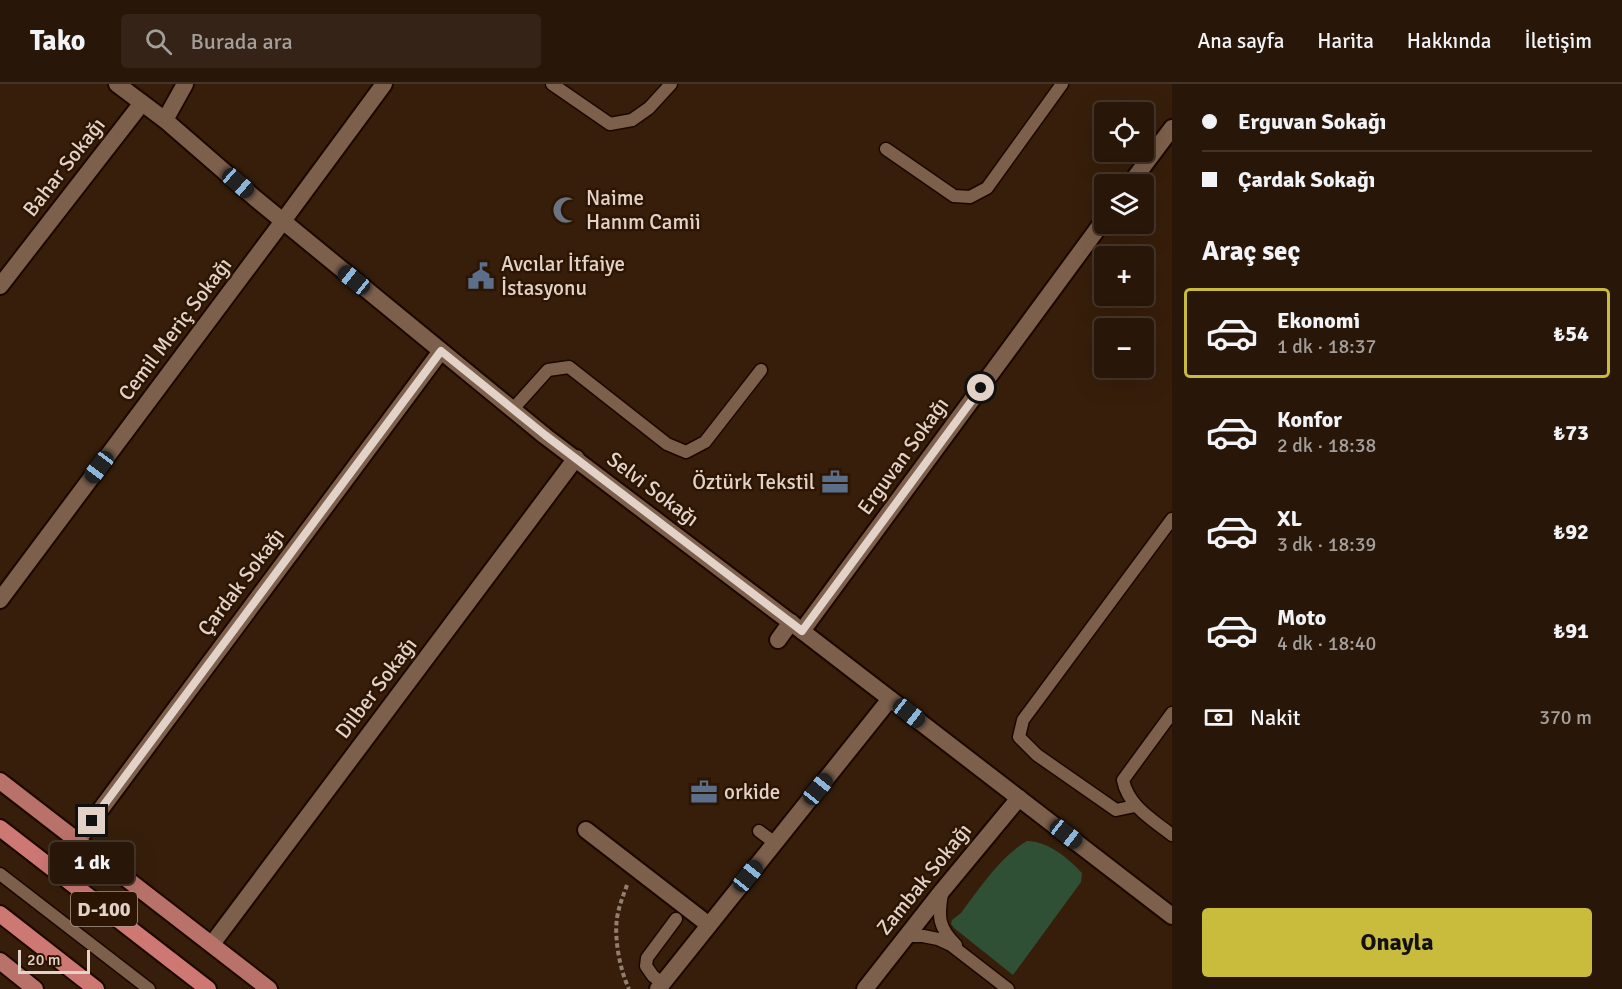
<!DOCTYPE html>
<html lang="tr">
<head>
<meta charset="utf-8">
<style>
	body { margin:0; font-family:Signika,sans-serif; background:#342316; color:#f1f3f6; height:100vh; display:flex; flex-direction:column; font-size:22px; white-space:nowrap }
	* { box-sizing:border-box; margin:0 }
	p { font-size:20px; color:#a59f9c }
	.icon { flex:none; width:33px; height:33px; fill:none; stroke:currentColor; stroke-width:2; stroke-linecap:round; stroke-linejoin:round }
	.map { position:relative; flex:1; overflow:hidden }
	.side { display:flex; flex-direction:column; background:#281608; width:450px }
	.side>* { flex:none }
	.top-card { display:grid; align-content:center; height:132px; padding:0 30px; background:#281608 }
	.buttons { position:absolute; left:1094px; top:18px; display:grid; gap:12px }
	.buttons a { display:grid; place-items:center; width:60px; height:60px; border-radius:6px; background:#281608; box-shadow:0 6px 24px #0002,0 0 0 2px #443529; font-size:30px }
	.scale { position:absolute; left:18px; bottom:15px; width:72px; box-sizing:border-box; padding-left:6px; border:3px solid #e3d2c7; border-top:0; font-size:16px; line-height:21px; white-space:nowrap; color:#e3d2c7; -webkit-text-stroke:4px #2c1502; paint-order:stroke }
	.end { position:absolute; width:27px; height:27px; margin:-14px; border:8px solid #e3d2c7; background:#111; box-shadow:0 0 0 3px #111 }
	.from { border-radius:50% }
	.bubble { position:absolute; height:42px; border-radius:6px; background:#281608; box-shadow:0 6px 24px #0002,0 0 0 2px #443529; font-size:20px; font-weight:800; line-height:42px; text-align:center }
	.car { position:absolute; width:18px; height:36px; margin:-18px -9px; border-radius:8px; box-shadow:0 0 4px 2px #0007; background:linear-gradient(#222 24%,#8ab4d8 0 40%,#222 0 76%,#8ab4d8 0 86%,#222 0) }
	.top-card b { display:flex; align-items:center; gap:21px; height:57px; font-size:22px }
	.top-card b+b { border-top:2px solid #443529 }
	.top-card i { width:15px; height:15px; background:#f1f3f6 }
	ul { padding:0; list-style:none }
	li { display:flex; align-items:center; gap:18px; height:90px; margin:0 12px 9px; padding:0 18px; border:3px solid transparent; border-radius:6px }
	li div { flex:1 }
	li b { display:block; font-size:22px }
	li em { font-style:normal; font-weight:800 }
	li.selected { border-color:#c9bb3b }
	li>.icon { width:54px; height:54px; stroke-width:1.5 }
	h2 { padding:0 30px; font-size:27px; line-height:72px }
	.pay { display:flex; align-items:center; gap:15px; height:66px; padding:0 30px; font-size:22px }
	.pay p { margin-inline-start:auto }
	.action { display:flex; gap:12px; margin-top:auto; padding:12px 30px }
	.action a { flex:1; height:69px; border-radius:6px; background:#c9bb3b; color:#111; font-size:24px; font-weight:800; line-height:69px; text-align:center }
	header { display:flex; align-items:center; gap:36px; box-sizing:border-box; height:84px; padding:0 30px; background:#281608; border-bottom:2px solid #443529 }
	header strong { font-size:28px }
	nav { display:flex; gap:33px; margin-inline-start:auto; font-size:21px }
	.search { width:420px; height:54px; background:#342316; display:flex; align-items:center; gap:15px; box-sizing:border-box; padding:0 21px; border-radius:6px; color:#a59f9c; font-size:22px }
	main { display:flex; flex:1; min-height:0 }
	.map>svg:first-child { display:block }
	.green { fill:#305035 }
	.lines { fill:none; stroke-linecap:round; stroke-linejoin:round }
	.service-casing { stroke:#1c0700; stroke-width:15 }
	.pedestrian-casing { stroke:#1c0700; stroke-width:20 }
	.minor-casing { stroke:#1c0700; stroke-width:20 }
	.tertiary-casing { stroke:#1c0700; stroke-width:20 }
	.primary-casing { stroke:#1c0700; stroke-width:20 }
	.trunk-casing { stroke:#1c0700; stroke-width:20 }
	.path { stroke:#937f70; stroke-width:4; stroke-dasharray:4.5 3; stroke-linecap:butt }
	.service { stroke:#7c604b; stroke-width:12 }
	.pedestrian { stroke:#7c604b; stroke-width:16 }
	.minor { stroke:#7c604b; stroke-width:16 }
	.tertiary { stroke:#7c604b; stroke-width:16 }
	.primary { stroke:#b9726a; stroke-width:16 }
	.trunk { stroke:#ce7874; stroke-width:16 }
	.route { stroke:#e3d2c7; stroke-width:8 }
	.labels { text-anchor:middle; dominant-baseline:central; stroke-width:5; stroke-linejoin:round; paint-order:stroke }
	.shield { fill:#2c1502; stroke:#ac998c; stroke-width:1.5 }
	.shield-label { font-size:20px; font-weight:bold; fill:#e3d2c7 }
	.street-label { font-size:21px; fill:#e3d2c7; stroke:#2c1502 }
	.poi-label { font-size:21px; fill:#e3d2c7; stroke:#2c1502; text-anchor:start }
</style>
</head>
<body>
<header>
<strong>Tako</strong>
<div class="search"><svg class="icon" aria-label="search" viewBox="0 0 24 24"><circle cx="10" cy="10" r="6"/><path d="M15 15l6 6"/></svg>Burada ara</div>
<nav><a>Ana sayfa</a><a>Harita</a><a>Hakkında</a><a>İletişim</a></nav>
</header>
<main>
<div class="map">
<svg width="1172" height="905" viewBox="0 0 1172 905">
	<rect width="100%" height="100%" fill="#361e0a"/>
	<!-- green -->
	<path class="green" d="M 1027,757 C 1048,757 1068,774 1082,789 L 1081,798 L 1013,891 L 954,844 L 951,840 L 952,836 L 961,829 C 979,805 1001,772 1027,757 Z"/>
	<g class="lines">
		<defs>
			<g id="service">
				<path d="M 552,0 L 610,40 L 632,36 L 649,24 L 671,0"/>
				<path d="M 886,65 L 954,112 L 970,113 L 987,104 L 1062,0"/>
				<path d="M 513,325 L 548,286 L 569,283 L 667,360 L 686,368 L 705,358 L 761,286"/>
				<path d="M 1172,629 L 1123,696 C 1128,722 1153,736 1172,751"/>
				<path d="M 1135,722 L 1116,726 L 1037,671 L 1019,653 L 1023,636 L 1172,435"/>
				<path d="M 759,747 L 775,759"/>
				<path d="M 0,790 L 149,905"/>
				<path d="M 942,809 C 938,833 938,843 956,861"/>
				<path d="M 907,852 L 923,852 L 938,855 L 951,861 L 1008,905"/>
				<path d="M 662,899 L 653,892 L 646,882 L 647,874 L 676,835"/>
			</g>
			<path id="pedestrian" d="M 586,746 L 709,841"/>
			<g id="minor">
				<path d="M 165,36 L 185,0"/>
				<path d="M 1130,100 L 1172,44"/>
				<path d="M 0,202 L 142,19"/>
				<path d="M 0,516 L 283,137 L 384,0"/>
				<path d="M 802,547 L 1104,136"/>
				<path d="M 778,556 L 791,538"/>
				<path d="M 78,756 L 441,267"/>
				<path d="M 212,860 L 576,374"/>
				<path d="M 658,905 L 890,615"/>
				<path d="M 865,905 L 942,807 L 1019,714"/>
			</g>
			<path id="tertiary" d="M 117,0 L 165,36 L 256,115 L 545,352 L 802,547 L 1172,832"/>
			<g id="primary">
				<path d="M 0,697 L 269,905"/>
				<path d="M 0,877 L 35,905"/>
			</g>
			<g id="trunk">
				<path d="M 0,744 L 208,905"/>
				<path d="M 0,830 L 96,905"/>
			</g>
		</defs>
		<!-- service casing -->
		<use href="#service" class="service-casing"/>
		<!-- pedestrian casing -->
		<use href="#pedestrian" class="pedestrian-casing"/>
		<!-- minor casing -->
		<use href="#minor" class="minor-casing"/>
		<!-- tertiary casing -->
		<use href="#tertiary" class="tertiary-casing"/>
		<!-- primary casing -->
		<use href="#primary" class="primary-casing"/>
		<!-- trunk casing -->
		<use href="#trunk" class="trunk-casing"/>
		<!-- path -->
		<path class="path" d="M 627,801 C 623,812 619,822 617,834 C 614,855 620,886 629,905"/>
		<!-- service -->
		<use href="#service" class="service"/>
		<!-- pedestrian -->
		<use href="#pedestrian" class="pedestrian"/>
		<!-- minor -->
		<use href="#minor" class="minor"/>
		<!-- tertiary -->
		<use href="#tertiary" class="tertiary"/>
		<!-- primary -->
		<use href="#primary" class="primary"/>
		<!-- trunk -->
		<use href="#trunk" class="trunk"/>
	</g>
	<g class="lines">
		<!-- route -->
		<path class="route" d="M 92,737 L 441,267 L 545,351 L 802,547 L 981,304"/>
	</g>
	<!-- icons -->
	<defs>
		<symbol id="mosque-bare" viewBox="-9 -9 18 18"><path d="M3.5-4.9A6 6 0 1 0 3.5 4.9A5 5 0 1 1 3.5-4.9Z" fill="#6b7280" stroke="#2c1502" stroke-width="2.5" paint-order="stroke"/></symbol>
		<symbol id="civic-bare" viewBox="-9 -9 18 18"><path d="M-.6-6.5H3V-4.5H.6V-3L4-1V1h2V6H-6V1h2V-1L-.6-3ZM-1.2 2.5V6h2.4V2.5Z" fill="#5c6f8a" stroke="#2c1502" stroke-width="2.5" paint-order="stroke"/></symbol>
		<symbol id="office-bare" viewBox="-9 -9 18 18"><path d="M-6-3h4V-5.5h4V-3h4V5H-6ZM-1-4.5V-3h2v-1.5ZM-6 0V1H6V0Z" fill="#5c6f8a" stroke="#2c1502" stroke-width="2.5" paint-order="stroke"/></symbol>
	</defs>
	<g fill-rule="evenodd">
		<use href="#mosque-bare" x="547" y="107" width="38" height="38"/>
		<use href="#civic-bare" x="462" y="173" width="38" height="38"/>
		<use href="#office-bare" x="816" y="379" width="38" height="38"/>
		<use href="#office-bare" x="685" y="689" width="38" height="38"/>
	</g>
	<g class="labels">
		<!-- shield labels -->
		<rect class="shield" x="71" y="808" width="66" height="34" rx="4.5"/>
		<g class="shield-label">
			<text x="104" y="825">D-100</text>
		</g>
		<!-- street labels -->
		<g class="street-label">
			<text transform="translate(64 83) rotate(-52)">Bahar Sokağı</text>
			<text transform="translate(175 245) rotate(-53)">Cemil Meriç Sokağı</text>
			<text transform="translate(903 372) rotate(-54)">Erguvan Sokağı</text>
			<text transform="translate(653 405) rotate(37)">Selvi Sokağı</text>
			<text transform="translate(241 498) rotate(-53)">Çardak Sokağı</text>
			<text transform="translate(376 604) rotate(-53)">Dilber Sokağı</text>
			<text transform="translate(924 795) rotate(-51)">Zambak Sokağı</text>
		</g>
		<!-- poi labels -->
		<g class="poi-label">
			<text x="586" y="114">Naime<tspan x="586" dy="24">Hanım Camii</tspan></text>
			<text x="501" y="180">Avcılar İtfaiye<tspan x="501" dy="24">İstasyonu</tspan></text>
			<text x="815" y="398" text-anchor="end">Öztürk Tekstil</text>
			<text x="724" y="708">orkide</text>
		</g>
	</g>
</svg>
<div class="buttons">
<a><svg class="icon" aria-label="locate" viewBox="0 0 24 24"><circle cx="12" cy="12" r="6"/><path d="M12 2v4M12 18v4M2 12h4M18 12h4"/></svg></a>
<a><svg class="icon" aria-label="layers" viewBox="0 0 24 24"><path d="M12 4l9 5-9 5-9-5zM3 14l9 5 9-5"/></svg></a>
<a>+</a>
<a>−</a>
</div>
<div class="scale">20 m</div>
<i class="end from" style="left:981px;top:304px"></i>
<i class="end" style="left:92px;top:737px"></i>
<div class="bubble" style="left:50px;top:758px;width:84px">1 dk</div>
<i class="car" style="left:238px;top:99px;rotate:131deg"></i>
<i class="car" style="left:354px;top:196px;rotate:309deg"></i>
<i class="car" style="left:99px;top:383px;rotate:217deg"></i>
<i class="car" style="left:909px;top:629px;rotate:128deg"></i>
<i class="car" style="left:818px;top:705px;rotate:39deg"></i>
<i class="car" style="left:1066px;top:750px;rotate:128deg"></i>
<i class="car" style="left:748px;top:792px;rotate:39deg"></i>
</div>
<section class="side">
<div class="top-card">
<b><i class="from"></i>Erguvan Sokağı</b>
<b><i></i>Çardak Sokağı</b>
</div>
<h2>Araç seç</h2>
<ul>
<li class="selected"><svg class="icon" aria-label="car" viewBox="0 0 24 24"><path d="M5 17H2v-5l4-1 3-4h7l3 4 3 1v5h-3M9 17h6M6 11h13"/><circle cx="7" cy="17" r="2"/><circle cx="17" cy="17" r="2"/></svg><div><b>Ekonomi</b><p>1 dk · 18:37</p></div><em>₺54</em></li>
<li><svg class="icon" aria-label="car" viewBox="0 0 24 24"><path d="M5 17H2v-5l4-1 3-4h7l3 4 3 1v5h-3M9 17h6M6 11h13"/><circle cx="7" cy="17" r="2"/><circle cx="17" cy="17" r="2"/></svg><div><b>Konfor</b><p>2 dk · 18:38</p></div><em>₺73</em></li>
<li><svg class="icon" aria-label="car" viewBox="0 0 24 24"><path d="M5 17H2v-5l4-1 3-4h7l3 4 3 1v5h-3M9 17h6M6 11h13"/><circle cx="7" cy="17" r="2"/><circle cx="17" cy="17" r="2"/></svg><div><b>XL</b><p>3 dk · 18:39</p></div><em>₺92</em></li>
<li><svg class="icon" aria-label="car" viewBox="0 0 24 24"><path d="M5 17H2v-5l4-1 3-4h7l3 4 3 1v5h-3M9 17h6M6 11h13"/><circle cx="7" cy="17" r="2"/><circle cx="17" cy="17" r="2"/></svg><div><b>Moto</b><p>4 dk · 18:40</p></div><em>₺91</em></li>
</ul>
<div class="pay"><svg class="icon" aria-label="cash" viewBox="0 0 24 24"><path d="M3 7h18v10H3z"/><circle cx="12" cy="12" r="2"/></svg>Nakit<p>370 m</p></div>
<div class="action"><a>Onayla</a></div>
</section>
</main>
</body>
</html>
